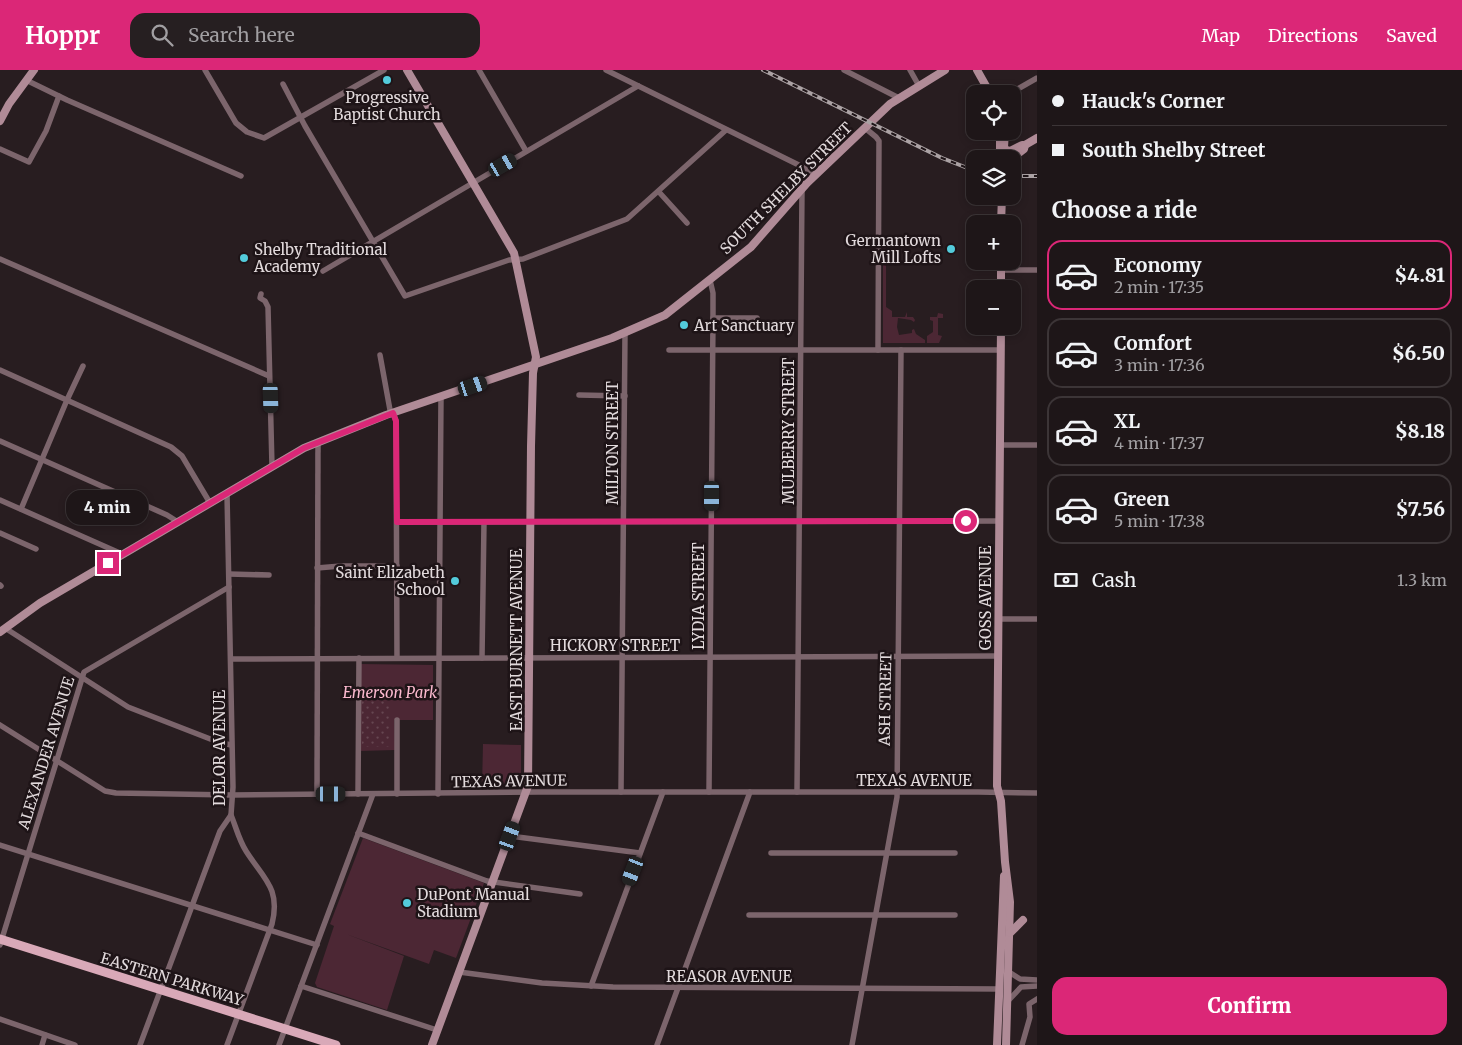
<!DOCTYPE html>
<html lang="en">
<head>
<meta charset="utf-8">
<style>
	body { margin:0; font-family:Merriweather,serif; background:#261f21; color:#f1f3f6; height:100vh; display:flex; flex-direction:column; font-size:19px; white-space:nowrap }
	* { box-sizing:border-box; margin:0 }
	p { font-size:16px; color:#a19fa2 }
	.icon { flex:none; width:28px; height:28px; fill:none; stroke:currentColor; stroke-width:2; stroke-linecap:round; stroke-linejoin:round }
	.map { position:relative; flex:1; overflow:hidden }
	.drawer { display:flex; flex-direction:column; background:#1e1618; width:425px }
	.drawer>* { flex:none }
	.banner { display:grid; align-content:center; height:110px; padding:0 15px; background:#1e1618 }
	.controls { position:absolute; left:966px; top:15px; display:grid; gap:10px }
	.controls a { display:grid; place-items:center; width:55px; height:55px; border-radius:10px; background:#1e1618; box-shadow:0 2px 8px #0003,0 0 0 1px #3c3537; font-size:25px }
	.end { position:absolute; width:22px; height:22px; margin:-11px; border:6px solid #db2777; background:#fff; box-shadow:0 0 0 2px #fff }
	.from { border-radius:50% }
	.bubble { position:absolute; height:35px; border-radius:15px; background:#1e1618; box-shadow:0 2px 8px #0003,0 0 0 1px #3c3537; font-size:16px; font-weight:800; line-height:35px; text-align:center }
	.car { position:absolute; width:15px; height:30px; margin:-15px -8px; border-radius:6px; box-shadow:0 0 4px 1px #0007; background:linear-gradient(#222 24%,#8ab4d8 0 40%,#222 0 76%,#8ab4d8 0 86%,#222 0) }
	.banner b { display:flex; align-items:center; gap:18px; height:48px; font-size:19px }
	.banner b+b { border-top:1px solid #3c3537 }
	.banner i { width:12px; height:12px; background:#f1f3f6 }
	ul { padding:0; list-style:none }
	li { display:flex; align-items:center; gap:15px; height:70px; margin:0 10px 8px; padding:0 5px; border:2px solid #3c3537; border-radius:15px }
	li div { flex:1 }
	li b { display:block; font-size:19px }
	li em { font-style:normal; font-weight:800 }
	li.on { border-color:#db2777 }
	li>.icon { width:45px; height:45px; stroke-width:1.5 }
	h2 { padding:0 15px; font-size:22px; line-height:60px }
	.pay { display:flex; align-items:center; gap:12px; height:55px; padding:0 15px; font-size:19px }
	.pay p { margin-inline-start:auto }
	.button { display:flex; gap:10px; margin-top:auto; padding:10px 15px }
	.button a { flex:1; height:58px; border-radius:15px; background:#db2777; color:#fff; font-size:20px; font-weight:800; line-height:58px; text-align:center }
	header { display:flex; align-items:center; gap:30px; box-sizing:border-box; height:70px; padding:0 25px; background:#db2777; color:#fff }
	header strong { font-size:24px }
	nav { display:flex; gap:28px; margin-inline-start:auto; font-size:18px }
	.search { width:350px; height:45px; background:#261f21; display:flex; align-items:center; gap:12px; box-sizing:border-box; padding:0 18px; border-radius:15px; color:#a19fa2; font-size:19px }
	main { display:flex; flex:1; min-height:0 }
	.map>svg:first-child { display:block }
	.green { fill:#4c2734 }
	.garden { fill:url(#garden-dots) }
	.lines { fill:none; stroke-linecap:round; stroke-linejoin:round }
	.street { stroke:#7c656c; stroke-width:5.5 }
	.secondary { stroke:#b08b97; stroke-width:8 }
	.primary { stroke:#d9a9b8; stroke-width:9 }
	.rail-casing { stroke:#aba2a4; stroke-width:4 }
	.rail { stroke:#1e1417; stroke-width:2; stroke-dasharray:5.5; stroke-linecap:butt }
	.route { stroke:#db2777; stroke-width:6 }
	.poi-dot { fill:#53cbdb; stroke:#1e1417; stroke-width:2 }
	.labels { text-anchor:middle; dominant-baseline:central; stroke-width:5; stroke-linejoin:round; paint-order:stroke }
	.poi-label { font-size:15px; fill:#e2dadc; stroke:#1e1417; text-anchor:start }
	.street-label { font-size:15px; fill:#e2dadc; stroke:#1e1417 }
	.park-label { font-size:15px; font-style:italic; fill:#fbb9ce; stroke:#1e1417 }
</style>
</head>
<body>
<header>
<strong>Hoppr</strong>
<div class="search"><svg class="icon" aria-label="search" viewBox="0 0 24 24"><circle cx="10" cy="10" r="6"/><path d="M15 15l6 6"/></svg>Search here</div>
<nav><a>Map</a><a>Directions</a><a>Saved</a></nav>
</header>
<main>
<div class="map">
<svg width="1037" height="975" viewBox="0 0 1037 975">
	<defs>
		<pattern id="garden-dots" width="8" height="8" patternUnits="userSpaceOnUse" patternTransform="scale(1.25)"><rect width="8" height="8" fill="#4c2734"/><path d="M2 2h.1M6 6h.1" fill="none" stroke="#664651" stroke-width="1.8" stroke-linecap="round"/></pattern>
	</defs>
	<rect width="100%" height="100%" fill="#281d20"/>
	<!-- green -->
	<g class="green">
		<path d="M 890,169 L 892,173 L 889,173 L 891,171 L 889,170 L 886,174 L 886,237 L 892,241 L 892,247 L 905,247 L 907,242 L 907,247 L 913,247 L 915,250 L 914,252 L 911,250 L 898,248 L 897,257 L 899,265 L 912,263 L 912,260 L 914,259 L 916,264 L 925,270 L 925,273 L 883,273 L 883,173 Z"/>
		<path d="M 938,243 L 943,244 L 943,248 L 938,248 L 938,265 L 942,266 L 939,273 L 927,273 L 927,266 L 933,262 L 933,251 L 930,250 L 930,247 L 937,247 Z"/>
		<path d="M 360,594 L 433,595 L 433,650 L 394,650 L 395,680 L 360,681 Z"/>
		<path d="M 483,674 L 521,675 L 521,716 L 482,717 Z"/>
		<path d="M 363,768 L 484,813 L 456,888 L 434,880 L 429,894 L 346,864 L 404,886 L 387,940 L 317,917 L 315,913 L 334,856 L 330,854 Z"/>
	</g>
	<!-- garden -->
	<rect class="garden" x="362" y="618" width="29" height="59"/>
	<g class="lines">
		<!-- street -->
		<g class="street">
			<path d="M 205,0 L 236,53 L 247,62 L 264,68 L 384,0"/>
			<path d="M 479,0 L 526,81"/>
			<path d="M 606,0 L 817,104"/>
			<path d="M 844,0 L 899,28"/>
			<path d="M 910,0 L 919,16"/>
			<path d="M 26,10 L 67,30 L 241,106"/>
			<path d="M 283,14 L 305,56 L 405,226 L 509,190 L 523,189 L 627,149 L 726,60"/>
			<path d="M 1009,24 L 1037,8"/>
			<path d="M 865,58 L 876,67 L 879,71 L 878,280"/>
			<path d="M 0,79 L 29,92 L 46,61 L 59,26"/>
			<path d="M 659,122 L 687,153"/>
			<path d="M 0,189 L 269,306"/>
			<path d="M 1001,200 L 1037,200"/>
			<path d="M 323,201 L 638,16"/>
			<path d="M 261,224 L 260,228 L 265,231 L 268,237 L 272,397"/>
			<path d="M 713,248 L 757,248"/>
			<path d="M 669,280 L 1001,280"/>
			<path d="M 380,285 L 390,340 L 393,343 L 396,351 L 397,588"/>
			<path d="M 0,300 L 171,377 L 182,386 L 210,433"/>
			<path d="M 579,325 L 625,326"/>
			<path d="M 0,371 L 167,445 L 178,452"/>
			<path d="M 1000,375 L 1037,375"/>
			<path d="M 0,430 L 122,484"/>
			<path d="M 21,439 L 67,330 L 83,296"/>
			<path d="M 397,452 L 999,451"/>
			<path d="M 0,463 L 36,479"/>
			<path d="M 317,498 L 341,496 L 397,496"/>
			<path d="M 229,504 L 269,505"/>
			<path d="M 0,515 L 1,516"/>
			<path d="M 998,549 L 1037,549"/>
			<path d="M 5,558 L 128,637 L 218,672 L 231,675"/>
			<path d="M 482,588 L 484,452"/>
			<path d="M 231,589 L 998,586"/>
			<path d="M 0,655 L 105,721 L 116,723 L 232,725 L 539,722 L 978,722 L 1037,723"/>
			<path d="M 621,722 L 625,263"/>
			<path d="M 709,722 L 713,248 L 713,223 L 710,210"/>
			<path d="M 797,722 L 802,119"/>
			<path d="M 317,724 L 318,372"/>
			<path d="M 358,724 L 359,588"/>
			<path d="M 397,724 L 397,650"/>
			<path d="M 438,724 L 441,327"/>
			<path d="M 358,763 L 487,811 L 580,824"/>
			<path d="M 510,766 L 640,783"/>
			<path d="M 0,775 L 317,875"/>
			<path d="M 771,783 L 955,783"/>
			<path d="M 749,845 L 955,845"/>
			<path d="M 0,875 L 84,602 L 229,517"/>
			<path d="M 459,902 L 542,913 L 613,917 L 999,919"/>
			<path d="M 1009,902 L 1020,909 L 1037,910"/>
			<path d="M 301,916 L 437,960"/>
			<path d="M 591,916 L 663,722"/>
			<path d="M 1008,931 L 1021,917 L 1037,916"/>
			<path d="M 0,949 L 75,975"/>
			<path d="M 42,975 L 45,965"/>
			<path d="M 140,975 L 220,761 L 231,745 L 233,717 L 227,424"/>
			<path d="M 227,975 L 272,854 C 281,818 263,808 246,781 C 239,770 236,757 231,745"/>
			<path d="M 279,975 L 373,724"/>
			<path d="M 657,975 L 750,722"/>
			<path d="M 852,975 L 897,727 L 901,280"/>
			<path d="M 1022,975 L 1030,947 L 1029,934 L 1037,929"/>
		</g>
		<!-- secondary -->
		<g class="secondary">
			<path d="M 407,0 L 514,183 L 536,287 L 533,303 L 531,376 L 528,716 L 432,975"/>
			<path d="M 977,0 L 986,16 L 993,24"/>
			<path d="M 0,51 L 9,34 L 34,0"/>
			<path d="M 1005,61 L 1004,77 L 1006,80 L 1010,81 L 1022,75 L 1025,75"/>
			<path d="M 1000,89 L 1000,71"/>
			<path d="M 1011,89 L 1024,79 L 1025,75 L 1037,68"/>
			<path d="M 1001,154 L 1002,126"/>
			<path d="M 1001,219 L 1001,191"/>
			<path d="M 1001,256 L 997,716 L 1001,731 L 1005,792 L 1010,832 L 1006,975"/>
			<path d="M 0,562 L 40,533 L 304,378 L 386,345 L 612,268 L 665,245 L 751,177 L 807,113 L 890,34 L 945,0"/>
			<path d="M 1010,863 L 1023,850"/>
			<path d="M 997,975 L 1004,806"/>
		</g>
		<!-- primary -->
		<path class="primary" d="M 0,869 L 336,975"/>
		<defs>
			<g id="rail">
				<path d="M 763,0 L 942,88 L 975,101"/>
				<path d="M 1012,106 L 1037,106"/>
			</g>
		</defs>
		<!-- rail casing -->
		<use href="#rail" class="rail-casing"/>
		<!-- rail -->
		<use href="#rail" class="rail"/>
	</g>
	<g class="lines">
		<!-- route -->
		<path class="route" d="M 108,493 L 304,378 L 393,343 L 396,351 L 397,452 L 966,451"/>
	</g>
	<!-- markers -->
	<g class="poi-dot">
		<circle cx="387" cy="10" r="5"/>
		<circle cx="951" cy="179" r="5"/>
		<circle cx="244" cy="188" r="5"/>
		<circle cx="684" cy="255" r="5"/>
		<circle cx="455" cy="511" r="5"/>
		<circle cx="407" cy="833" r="5"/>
	</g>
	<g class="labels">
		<!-- poi labels -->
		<g class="poi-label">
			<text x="387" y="27" text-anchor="middle">Progressive<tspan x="387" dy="17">Baptist Church</tspan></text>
			<text x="941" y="170" text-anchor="end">Germantown<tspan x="941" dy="17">Mill Lofts</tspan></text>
			<text x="254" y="179">Shelby Traditional<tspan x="254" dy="17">Academy</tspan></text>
			<text x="694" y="255">Art Sanctuary</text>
			<text x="445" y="502" text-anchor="end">Saint Elizabeth<tspan x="445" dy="17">School</tspan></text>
			<text x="417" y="824">DuPont Manual<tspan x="417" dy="17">Stadium</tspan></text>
		</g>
		<!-- street labels -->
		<g class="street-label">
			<text transform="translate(786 118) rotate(-45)">SOUTH SHELBY STREET</text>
			<text transform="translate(788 361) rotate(-90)">MULBERRY STREET</text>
			<text transform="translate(612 373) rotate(-90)">MILTON STREET</text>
			<text transform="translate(698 526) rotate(-90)">LYDIA STREET</text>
			<text transform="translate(985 528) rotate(-90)">GOSS AVENUE</text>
			<text transform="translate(516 570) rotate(-90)">EAST BURNETT AVENUE</text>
			<text x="615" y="575">HICKORY STREET</text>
			<text transform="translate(885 629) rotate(-89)">ASH STREET</text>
			<text transform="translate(219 678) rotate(-90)">DELOR AVENUE</text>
			<text transform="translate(46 683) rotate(-73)">ALEXANDER AVENUE</text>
			<text x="914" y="710">TEXAS AVENUE</text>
			<text transform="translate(509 711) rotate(-1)">TEXAS AVENUE</text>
			<text x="729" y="906">REASOR AVENUE</text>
			<text transform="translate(172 909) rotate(17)">EASTERN PARKWAY</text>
		</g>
		<!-- park labels -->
		<g class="park-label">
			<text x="390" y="622">Emerson Park</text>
		</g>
	</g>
</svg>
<div class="controls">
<a><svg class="icon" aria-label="locate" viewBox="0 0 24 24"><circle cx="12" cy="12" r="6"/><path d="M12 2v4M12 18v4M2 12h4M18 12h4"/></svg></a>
<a><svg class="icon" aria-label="layers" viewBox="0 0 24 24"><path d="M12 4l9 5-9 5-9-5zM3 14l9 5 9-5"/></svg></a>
<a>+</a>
<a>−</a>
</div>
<i class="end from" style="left:966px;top:451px"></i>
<i class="end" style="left:108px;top:493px"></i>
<div class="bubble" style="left:66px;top:420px;width:82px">4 min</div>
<i class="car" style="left:503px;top:95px;rotate:60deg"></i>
<i class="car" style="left:473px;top:316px;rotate:71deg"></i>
<i class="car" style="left:271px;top:328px;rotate:178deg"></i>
<i class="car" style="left:712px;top:426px;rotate:180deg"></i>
<i class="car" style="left:331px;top:724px;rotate:90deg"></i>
<i class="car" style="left:510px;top:766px;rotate:20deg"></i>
<i class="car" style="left:633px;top:801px;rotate:201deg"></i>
</div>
<section class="drawer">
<div class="banner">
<b><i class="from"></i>Hauck's Corner</b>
<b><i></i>South Shelby Street</b>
</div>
<h2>Choose a ride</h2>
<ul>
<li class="on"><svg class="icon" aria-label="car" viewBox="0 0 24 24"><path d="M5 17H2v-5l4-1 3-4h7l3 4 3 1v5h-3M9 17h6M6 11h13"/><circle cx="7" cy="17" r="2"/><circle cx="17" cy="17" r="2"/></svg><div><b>Economy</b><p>2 min · 17:35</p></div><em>$4.81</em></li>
<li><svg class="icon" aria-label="car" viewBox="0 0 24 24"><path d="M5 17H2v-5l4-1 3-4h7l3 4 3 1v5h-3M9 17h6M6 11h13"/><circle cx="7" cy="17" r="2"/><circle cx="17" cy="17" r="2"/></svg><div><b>Comfort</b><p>3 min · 17:36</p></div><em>$6.50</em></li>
<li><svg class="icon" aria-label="car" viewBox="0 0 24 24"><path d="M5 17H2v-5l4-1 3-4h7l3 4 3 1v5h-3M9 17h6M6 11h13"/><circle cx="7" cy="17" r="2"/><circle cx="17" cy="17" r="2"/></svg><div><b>XL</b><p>4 min · 17:37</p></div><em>$8.18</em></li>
<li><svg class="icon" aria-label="car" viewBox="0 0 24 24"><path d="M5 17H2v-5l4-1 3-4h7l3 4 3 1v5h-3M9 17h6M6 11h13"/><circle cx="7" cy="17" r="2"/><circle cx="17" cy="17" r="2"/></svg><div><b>Green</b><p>5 min · 17:38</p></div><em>$7.56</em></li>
</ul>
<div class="pay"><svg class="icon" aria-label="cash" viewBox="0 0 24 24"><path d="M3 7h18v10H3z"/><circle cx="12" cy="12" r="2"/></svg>Cash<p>1.3 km</p></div>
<div class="button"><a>Confirm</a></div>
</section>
</main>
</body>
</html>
